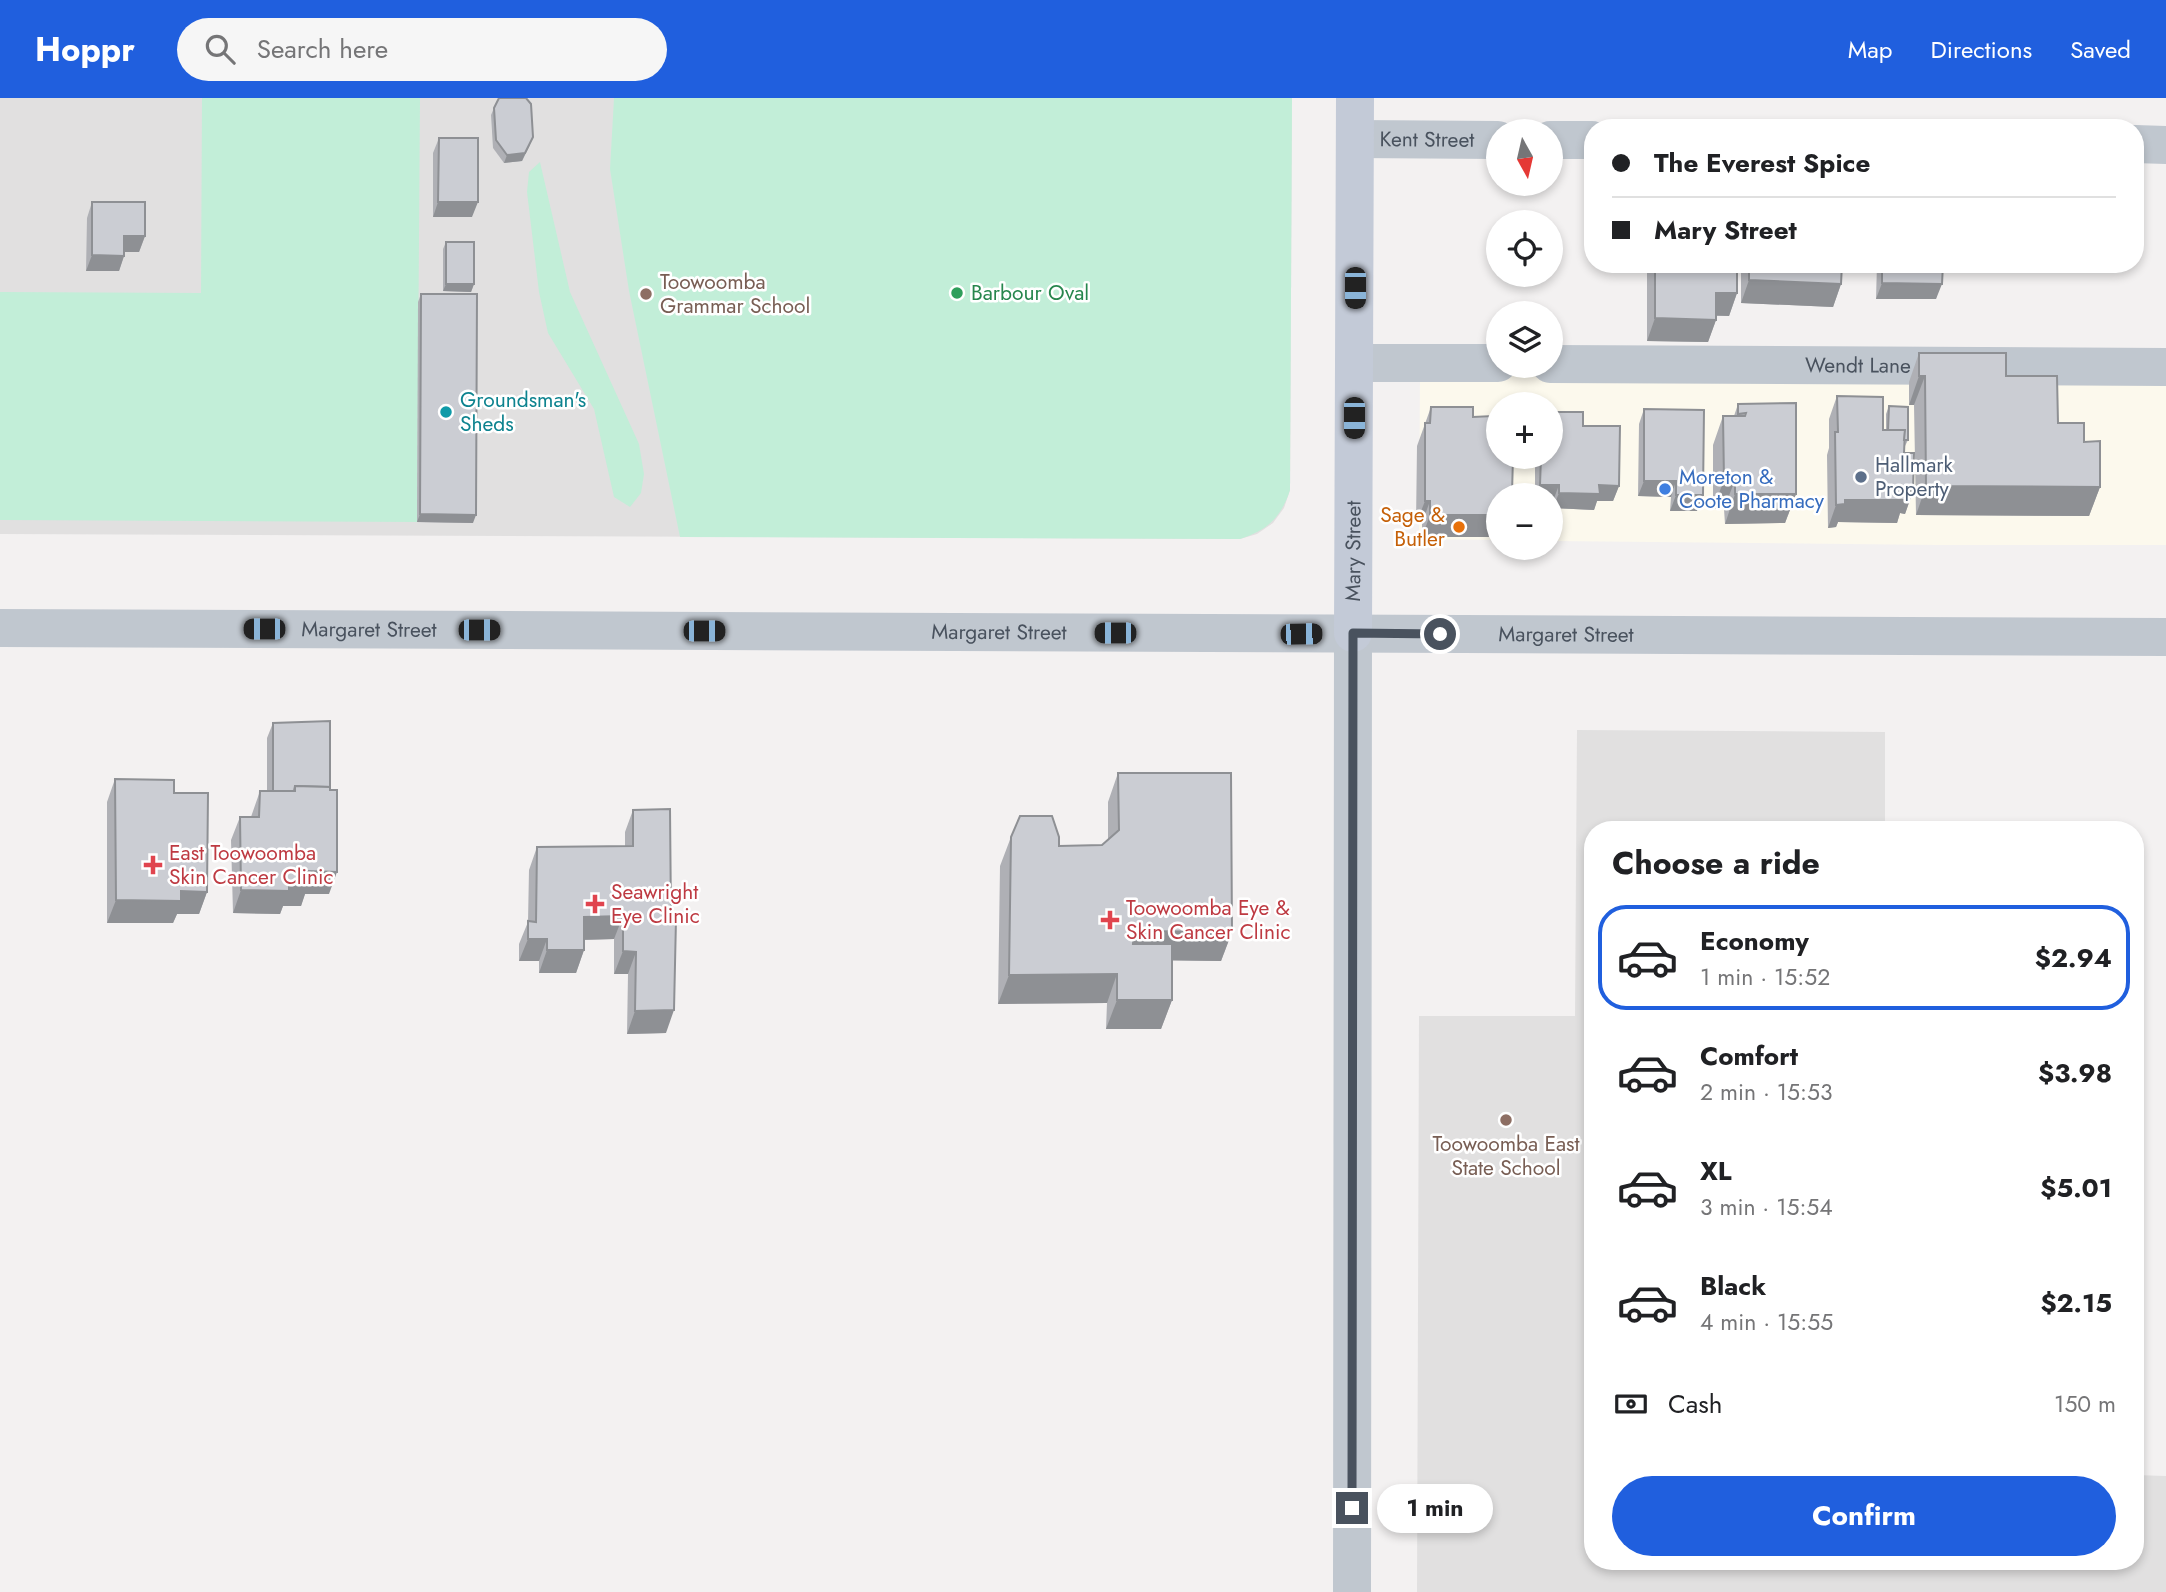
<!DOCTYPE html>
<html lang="en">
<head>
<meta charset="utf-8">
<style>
	body { margin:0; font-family:Jost,sans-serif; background:#f6f6f6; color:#202124; height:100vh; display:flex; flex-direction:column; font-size:26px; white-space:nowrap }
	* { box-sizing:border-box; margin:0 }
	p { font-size:23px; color:#757577 }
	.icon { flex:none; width:38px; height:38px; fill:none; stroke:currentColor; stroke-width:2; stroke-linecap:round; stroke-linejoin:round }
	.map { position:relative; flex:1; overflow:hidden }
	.details { position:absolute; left:1584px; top:723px; width:560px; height:749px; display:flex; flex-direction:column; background:#fff; border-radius:28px; box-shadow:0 4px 10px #0003 }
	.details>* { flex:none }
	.hud { position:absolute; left:1584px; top:21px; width:560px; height:154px; border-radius:28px; box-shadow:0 4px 10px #0003; display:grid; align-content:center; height:154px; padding:0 28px; background:#fff }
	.needle { width:46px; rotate:172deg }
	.tools { position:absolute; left:1486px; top:21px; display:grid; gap:14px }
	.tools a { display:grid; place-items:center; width:77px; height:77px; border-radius:50%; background:#fff; box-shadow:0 4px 10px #0003; font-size:35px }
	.end { position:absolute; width:32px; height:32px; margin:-16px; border:9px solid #49525e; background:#fff; box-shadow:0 0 0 4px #fff }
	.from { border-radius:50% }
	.bubble { position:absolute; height:49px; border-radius:24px; background:#fff; box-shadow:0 4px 10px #0003; font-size:23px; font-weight:700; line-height:49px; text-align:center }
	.car { position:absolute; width:21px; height:42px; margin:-21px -10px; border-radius:9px; box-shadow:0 0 5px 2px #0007; background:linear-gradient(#222 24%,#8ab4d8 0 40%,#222 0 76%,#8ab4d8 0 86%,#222 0) }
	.hud b { display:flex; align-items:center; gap:24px; height:66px; font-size:26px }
	.hud b+b { border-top:2px solid #e0e0e0 }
	.hud i { width:18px; height:18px; background:#202124 }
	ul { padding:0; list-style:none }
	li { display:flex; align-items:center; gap:21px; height:105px; margin:0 14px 10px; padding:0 14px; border:4px solid transparent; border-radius:28px }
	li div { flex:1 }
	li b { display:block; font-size:26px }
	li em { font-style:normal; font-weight:700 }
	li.current { border-color:#205fde }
	li>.icon { width:63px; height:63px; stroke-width:1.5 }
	h2 { padding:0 28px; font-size:32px; line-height:84px }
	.pay { display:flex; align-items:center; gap:18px; height:77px; padding:0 28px; font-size:26px }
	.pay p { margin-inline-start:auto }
	.primary-button { display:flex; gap:14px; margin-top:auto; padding:14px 28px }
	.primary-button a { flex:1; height:80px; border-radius:42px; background:#205fde; color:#fff; font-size:28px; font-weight:700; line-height:80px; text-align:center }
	header { display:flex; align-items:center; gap:42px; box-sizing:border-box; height:98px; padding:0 35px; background:#205fde; color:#fff }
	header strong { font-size:33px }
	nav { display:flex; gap:38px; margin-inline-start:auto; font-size:24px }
	.search { width:490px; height:63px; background:#f6f6f6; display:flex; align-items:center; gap:18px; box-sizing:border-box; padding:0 24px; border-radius:38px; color:#757577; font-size:26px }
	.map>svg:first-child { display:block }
	.commercial { fill:#fcf9ed; fill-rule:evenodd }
	.education { fill:#e1e0e0 }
	.green { fill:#c2eed8 }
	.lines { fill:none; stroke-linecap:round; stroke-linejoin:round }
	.minor { stroke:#c0c7cf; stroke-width:38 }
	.tertiary { stroke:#c0c7cf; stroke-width:38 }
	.secondary { stroke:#c3cad7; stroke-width:38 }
	.wall { fill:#afb0b5 }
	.shaded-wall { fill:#8e9094 }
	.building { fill:#cbcdd3; stroke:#8e9094; stroke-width:2 }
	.route { stroke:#49525e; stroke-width:9 }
	.leisure-dot { fill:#2e9e5b; stroke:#fff; stroke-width:2.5 }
	.education-dot { fill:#8d6e63; stroke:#fff; stroke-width:2.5 }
	.culture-dot { fill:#0f9aa8; stroke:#fff; stroke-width:2.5 }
	.service-dot { fill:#5c6f8a; stroke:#fff; stroke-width:2.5 }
	.shop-dot { fill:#3f7fe0; stroke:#fff; stroke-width:2.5 }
	.food-dot { fill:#e8710a; stroke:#fff; stroke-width:2.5 }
	.health-dot { fill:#e0444e; stroke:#fff; stroke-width:2.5 }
	.labels { text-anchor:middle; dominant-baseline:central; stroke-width:5; stroke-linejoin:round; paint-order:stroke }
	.street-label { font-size:21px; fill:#49525e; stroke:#fff }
	.education-label { font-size:21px; fill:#785e54; stroke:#fff; text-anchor:start }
	.leisure-label { font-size:21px; fill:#27864d; stroke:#fff; text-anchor:start }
	.culture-label { font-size:21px; fill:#0d838f; stroke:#fff; text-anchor:start }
	.service-label { font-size:21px; fill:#4e5e75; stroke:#fff; text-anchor:start }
	.shop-label { font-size:21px; fill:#366cbe; stroke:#fff; text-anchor:start }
	.food-label { font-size:21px; fill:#c56008; stroke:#fff; text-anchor:end }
	.health-label { font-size:21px; fill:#be3a42; stroke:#fff; text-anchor:start }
</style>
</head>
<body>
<header>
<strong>Hoppr</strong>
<div class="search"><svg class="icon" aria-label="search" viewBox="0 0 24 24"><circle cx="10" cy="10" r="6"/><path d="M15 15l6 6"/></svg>Search here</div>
<nav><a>Map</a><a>Directions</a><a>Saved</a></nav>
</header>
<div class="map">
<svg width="2166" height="1494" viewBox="0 0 2166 1494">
	<rect width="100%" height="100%" fill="#f3f1f1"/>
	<!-- commercial -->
	<path class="commercial" d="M 2166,265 L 2166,447 L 1939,447 L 1551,443 L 1550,397 L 1498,397 L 1498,442 L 1419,441 L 1420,275 ZM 1498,306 L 1550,306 L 1550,359 L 1498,359 Z"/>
	<!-- education -->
	<g class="education">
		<path d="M 0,0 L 1292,0 L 1290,392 L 1284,410 L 1273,425 L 1257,436 L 1240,441 L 0,436 Z"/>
		<path d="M 1577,632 L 1885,634 L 1885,731 L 1592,732 L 1592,1463 L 2135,1463 L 2135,1377 L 2166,1378 L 2166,1494 L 1417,1494 L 1419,918 L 1575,918 Z"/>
	</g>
	<!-- green -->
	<g class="green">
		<path d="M 202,0 L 420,0 L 417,424 L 0,422 L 0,194 L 201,195 Z"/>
		<path d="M 614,0 L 1292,0 L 1290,392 C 1281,420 1267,432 1240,441 L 680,439 L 629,193 L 610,71 Z"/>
		<path d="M 540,64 L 570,194 L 639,346 L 644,376 L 641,395 L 630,409 L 614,399 L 594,311 L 548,235 L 539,194 L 527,94 L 529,74 Z"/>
	</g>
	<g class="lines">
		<!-- minor -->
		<g class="minor">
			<path id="s1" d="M 1355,41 L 1498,42"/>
			<path d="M 1550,42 L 1592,42"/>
			<path d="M 2135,46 L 2166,47"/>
			<path d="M 1355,265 L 1498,265"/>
			<path id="s2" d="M 1550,266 L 2166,269"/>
		</g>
		<!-- tertiary -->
		<g class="tertiary">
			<path id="s3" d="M 0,530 L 2166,539"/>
			<path d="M 1352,1494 L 1353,535"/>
		</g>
		<!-- secondary -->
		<path class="secondary" id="s4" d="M 1353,535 L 1355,0"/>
	</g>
	<!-- wall -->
	<g class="wall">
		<path d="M 494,10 L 530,47 L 522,63 L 504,65 L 493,50 L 491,17 Z"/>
		<path d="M 439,40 L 472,119 L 433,119 L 433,55 Z"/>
		<path d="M 92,104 L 145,138 L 139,154 L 124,154 L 124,158 L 119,173 L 86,173 L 87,120 Z"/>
		<path d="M 446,144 L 474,186 L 471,194 L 443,193 L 443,151 Z"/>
		<path d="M 1647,166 L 1737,166 L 1737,195 L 1729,218 L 1716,218 L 1716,222 L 1708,244 L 1647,243 Z"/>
		<path d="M 1741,166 L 1842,166 L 1841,186 L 1833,209 L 1741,205 Z"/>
		<path d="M 1877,166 L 1943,166 L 1936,201 L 1876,201 Z"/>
		<path d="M 421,196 L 473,425 L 417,424 L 418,204 Z"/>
		<path d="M 1919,255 L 2006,278 L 2058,325 L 2084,344 L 2100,389 L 2089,418 L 1916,417 L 1914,307 L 1909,307 L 1909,284 Z"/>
		<path d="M 1837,298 L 1883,332 L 1886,332 L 1886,316 L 1889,308 L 1908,342 L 1904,350 L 1904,355 L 1913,393 L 1905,416 L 1900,415 L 1897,425 L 1838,424 L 1836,429 L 1828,430 L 1827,357 L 1829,350 L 1829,321 Z"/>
		<path d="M 1738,306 L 1796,396 L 1785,425 L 1725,426 L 1724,411 L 1713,411 L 1713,347 L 1723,318 L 1734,318 Z"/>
		<path d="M 1431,309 L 1473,319 L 1493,331 L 1512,395 L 1511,397 L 1498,397 L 1498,439 L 1422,439 L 1422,425 L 1416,426 L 1417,348 Z"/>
		<path d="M 1644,311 L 1697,413 L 1670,413 L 1671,399 L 1638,398 L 1639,326 Z"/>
		<path d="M 1583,328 L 1619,388 L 1613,403 L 1597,403 L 1594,412 L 1553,410 L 1553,403 L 1550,397 L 1535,397 L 1535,359 L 1550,359 Z"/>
		<path d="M 330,623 L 329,796 L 305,796 L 301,808 L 283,808 L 280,816 L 233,815 L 231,742 L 240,719 L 251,719 L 252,716 L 260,693 L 267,693 L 267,640 L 273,625 Z"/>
		<path d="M 1118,675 L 1232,834 L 1221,863 L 1172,862 L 1172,902 L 1161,931 L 1106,931 L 1107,905 L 998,906 L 1000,768 L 1011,739 L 1059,748 L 1102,747 L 1108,741 L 1108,704 Z"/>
		<path d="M 115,681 L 174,695 L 207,794 L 199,816 L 177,816 L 173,825 L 107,825 L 107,704 Z"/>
		<path d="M 633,712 L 666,935 L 627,936 L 628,876 L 614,876 L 614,841 L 584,842 L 584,852 L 576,875 L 539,875 L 539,863 L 519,863 L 519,846 L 528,824 L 529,772 L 537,749 L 625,748 L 625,734 Z"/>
	</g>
	<!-- shaded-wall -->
	<g class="shaded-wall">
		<path d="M 533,39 L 522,63 L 504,65 L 507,57 Z"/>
		<path d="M 438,104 L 478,104 L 472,119 L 433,119 Z"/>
		<path d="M 124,138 L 145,138 L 139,154 L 119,154 Z"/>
		<path d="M 92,157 L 124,158 L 119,173 L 86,173 Z"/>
		<path d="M 1749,182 L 1841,186 L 1833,209 L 1741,205 Z"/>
		<path d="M 1882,185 L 1942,186 L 1936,201 L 1876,201 Z"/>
		<path d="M 446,186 L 474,186 L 471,194 L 443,193 Z"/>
		<path d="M 1716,195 L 1737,195 L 1729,218 L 1708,217 Z"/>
		<path d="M 1655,220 L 1716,222 L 1708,244 L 1647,243 Z"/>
		<path d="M 1919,278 L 1925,278 L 1914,307 L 1909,307 Z"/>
		<path d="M 1724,382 L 1735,382 L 1724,411 L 1713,411 Z"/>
		<path d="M 1644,383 L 1676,383 L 1671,399 L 1638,398 Z"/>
		<path d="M 1540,387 L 1559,387 L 1553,403 L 1550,403 L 1550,397 L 1536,397 Z"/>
		<path d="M 1599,387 L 1619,388 L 1613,403 L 1597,403 L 1594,412 L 1553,410 L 1559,395 Z"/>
		<path d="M 1926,388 L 2100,389 L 2089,418 L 1916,417 Z"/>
		<path d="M 1905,392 L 1913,393 L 1905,416 L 1900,415 L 1897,425 L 1838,424 L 1836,429 L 1828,430 L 1836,407 L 1845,402 Z"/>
		<path d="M 1735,396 L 1796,396 L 1785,425 L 1725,426 Z"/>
		<path d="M 1676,397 L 1703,397 L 1697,413 L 1670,413 Z"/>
		<path d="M 1425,403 L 1430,403 L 1422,425 L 1416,426 Z"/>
		<path d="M 420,416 L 476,417 L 473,425 L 417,424 Z"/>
		<path d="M 1430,417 L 1498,417 L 1498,439 L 1422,439 Z"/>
		<path d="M 308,773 L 337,774 L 329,796 L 305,796 L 301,808 L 283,808 L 280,816 L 233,815 L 241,792 L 289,785 Z"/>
		<path d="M 181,793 L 207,794 L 199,816 L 177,816 L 173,825 L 107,825 L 116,802 Z"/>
		<path d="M 623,818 L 614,841 L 576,842 L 584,819 Z"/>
		<path d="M 1134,833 L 1232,834 L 1221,863 L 1123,862 Z"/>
		<path d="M 528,841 L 547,841 L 539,863 L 519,863 Z"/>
		<path d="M 547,852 L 584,852 L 576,875 L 539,875 Z"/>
		<path d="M 623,853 L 636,854 L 628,876 L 614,876 Z"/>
		<path d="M 1117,876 L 1107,905 L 998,906 L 1009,877 Z"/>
		<path d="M 1117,902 L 1172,902 L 1161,931 L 1106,931 Z"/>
		<path d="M 674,912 L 666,935 L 627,936 L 635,913 Z"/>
	</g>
	<!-- building -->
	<g class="building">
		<path d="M 499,0 L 526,0 L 531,6 L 533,39 L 525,55 L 507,57 L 496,42 L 494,10 Z"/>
		<path d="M 439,40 L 478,40 L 478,104 L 438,104 Z"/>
		<path d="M 92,104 L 145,104 L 145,138 L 124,138 L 124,158 L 92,157 Z"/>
		<rect x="446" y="144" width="28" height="42"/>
		<path d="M 1655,166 L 1737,166 L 1737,195 L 1716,195 L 1716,222 L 1655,220 Z"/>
		<path d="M 1749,166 L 1842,166 L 1841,186 L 1749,182 Z"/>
		<path d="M 1882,166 L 1943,166 L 1942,186 L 1882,185 Z"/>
		<path d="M 421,196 L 477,196 L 476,417 L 420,416 Z"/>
		<path d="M 1919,255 L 2006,255 L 2006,278 L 2057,278 L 2058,325 L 2084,325 L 2084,344 L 2100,343 L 2100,389 L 1926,388 L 1925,278 L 1919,278 Z"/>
		<path d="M 1837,298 L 1883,299 L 1883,332 L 1905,332 L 1904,355 L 1914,355 L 1913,393 L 1905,392 L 1905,402 L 1845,402 L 1845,406 L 1836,407 L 1835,334 L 1838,334 Z"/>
		<path d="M 1796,305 L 1796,396 L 1735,396 L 1735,382 L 1724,382 L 1723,318 L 1745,318 L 1746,315 L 1738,316 L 1738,306 Z"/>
		<path d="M 1889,308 L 1908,309 L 1908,342 L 1904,342 L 1905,332 L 1888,332 Z"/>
		<path d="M 1431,309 L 1473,309 L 1473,319 L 1493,318 L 1493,331 L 1498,331 L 1498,359 L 1513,359 L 1512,395 L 1508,395 L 1507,397 L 1498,397 L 1498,417 L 1430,417 L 1430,403 L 1425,403 L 1425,325 L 1430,325 Z"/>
		<path d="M 1644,311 L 1704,312 L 1703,397 L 1676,397 L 1676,383 L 1644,383 Z"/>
		<path d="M 1550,314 L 1583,314 L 1583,328 L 1620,328 L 1619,388 L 1599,387 L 1600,396 L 1559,395 L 1559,387 L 1540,387 L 1541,359 L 1550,359 Z"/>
		<path d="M 330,623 L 330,692 L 330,689 L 295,688 L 294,693 L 273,693 L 273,625 Z"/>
		<path d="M 1118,675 L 1231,675 L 1232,834 L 1134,833 L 1133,846 L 1172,846 L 1172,902 L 1117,902 L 1117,876 L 1009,877 L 1011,739 L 1020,718 L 1052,718 L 1059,739 L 1059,748 L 1102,747 L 1119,732 Z"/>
		<path d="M 115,681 L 174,682 L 174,695 L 208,695 L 207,794 L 181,793 L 181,803 L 116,802 Z"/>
		<path d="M 295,688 L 330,689 L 330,692 L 337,692 L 337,774 L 308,773 L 309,785 L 289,785 L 289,793 L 241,792 L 240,719 L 259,719 L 260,693 L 295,693 Z"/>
		<path d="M 670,711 L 671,820 L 676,821 L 674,912 L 635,913 L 636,854 L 623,853 L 623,818 L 584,819 L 584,852 L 547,852 L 547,841 L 528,841 L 528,823 L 536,824 L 537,749 L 633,748 L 633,712 Z"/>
	</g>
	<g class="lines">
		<!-- route -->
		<path class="route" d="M 1352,1410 L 1353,535 L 1440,536"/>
	</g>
	<!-- markers -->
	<circle class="leisure-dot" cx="957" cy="195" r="7"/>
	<g class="education-dot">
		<circle cx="646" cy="196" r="7"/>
		<circle cx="1506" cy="1022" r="7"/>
	</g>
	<circle class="culture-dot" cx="446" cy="314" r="7"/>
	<circle class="service-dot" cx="1861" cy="379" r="7"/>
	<circle class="shop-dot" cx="1665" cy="391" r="7"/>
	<circle class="food-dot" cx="1459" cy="429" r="7"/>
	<g class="health-dot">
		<path d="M149.5 756.5h7v7h7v7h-7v7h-7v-7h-7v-7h7z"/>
		<path d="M591.5 795.5h7v7h7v7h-7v7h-7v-7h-7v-7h7z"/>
		<path d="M1106.5 811.5h7v7h7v7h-7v7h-7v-7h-7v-7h7z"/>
	</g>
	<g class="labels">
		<!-- street labels -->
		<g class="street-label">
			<text stroke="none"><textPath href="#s1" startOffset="72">Kent Street</textPath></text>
			<text stroke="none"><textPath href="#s2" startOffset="308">Wendt Lane</textPath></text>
			<text stroke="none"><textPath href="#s4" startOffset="82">Mary Street</textPath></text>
			<text stroke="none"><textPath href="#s3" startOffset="369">Margaret Street</textPath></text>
			<text stroke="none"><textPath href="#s3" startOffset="999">Margaret Street</textPath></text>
			<text stroke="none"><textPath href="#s3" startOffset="1566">Margaret Street</textPath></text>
		</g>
		<!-- education labels -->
		<g class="education-label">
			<text x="660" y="184">Toowoomba<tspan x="660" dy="24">Grammar School</tspan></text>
			<text x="1506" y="1046" text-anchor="middle">Toowoomba East<tspan x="1506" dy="24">State School</tspan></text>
		</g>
		<!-- leisure labels -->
		<g class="leisure-label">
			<text x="971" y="195">Barbour Oval</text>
		</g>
		<!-- culture labels -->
		<g class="culture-label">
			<text x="460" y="302">Groundsman's<tspan x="460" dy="24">Sheds</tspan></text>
		</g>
		<!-- service labels -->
		<g class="service-label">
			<text x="1875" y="367">Hallmark<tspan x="1875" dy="24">Property</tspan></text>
		</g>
		<!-- shop labels -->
		<g class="shop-label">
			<text x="1679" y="379">Moreton &amp;<tspan x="1679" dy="24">Coote Pharmacy</tspan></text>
		</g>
		<!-- food labels -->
		<g class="food-label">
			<text x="1445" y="417">Sage &amp;<tspan x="1445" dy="24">Butler</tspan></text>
		</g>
		<!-- health labels -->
		<g class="health-label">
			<text x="169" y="755">East Toowoomba<tspan x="169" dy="24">Skin Cancer Clinic</tspan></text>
			<text x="611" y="794">Seawright<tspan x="611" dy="24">Eye Clinic</tspan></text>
			<text x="1126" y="810">Toowoomba Eye &amp;<tspan x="1126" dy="24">Skin Cancer Clinic</tspan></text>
		</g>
	</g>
</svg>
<div class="tools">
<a><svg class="needle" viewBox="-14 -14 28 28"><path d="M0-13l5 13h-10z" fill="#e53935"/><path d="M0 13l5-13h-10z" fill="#757577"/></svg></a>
<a><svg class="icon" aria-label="locate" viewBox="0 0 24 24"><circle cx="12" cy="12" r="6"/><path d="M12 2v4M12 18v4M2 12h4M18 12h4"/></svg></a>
<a><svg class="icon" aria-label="layers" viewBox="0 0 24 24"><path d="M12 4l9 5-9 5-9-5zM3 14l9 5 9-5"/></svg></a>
<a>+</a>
<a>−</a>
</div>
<i class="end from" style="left:1440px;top:536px"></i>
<i class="end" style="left:1352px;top:1410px"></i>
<div class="bubble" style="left:1377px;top:1386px;width:116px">1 min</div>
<i class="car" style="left:1355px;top:190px;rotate:180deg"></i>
<i class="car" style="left:1354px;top:320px;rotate:180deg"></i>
<i class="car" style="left:264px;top:531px;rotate:270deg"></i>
<i class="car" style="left:479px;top:532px;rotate:90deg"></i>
<i class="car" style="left:704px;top:533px;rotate:90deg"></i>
<i class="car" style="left:1115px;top:535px;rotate:270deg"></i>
<i class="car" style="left:1301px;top:536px;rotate:89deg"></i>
<div class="hud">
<b><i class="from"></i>The Everest Spice</b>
<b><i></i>Mary Street</b>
</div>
<section class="details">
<h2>Choose a ride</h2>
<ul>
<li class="current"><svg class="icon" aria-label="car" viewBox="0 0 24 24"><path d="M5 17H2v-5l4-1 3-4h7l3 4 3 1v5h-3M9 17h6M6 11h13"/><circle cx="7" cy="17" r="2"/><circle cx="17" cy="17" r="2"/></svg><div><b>Economy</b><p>1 min · 15:52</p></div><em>$2.94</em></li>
<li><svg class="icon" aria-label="car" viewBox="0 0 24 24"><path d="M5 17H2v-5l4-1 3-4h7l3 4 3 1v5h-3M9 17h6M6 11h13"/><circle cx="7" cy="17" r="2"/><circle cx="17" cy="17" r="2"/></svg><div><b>Comfort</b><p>2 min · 15:53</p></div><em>$3.98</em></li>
<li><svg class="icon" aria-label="car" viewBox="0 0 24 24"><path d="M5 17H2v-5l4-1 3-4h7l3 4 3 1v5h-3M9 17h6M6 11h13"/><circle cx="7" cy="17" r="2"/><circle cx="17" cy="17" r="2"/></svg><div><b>XL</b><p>3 min · 15:54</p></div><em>$5.01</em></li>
<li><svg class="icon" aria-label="car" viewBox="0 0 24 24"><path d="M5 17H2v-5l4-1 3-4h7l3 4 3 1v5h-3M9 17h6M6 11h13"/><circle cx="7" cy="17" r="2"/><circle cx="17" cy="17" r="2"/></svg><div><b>Black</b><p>4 min · 15:55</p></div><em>$2.15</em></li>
</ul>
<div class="pay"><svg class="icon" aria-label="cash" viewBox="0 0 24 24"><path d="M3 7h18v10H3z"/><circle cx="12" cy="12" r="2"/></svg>Cash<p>150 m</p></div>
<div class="primary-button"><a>Confirm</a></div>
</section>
</div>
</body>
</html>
